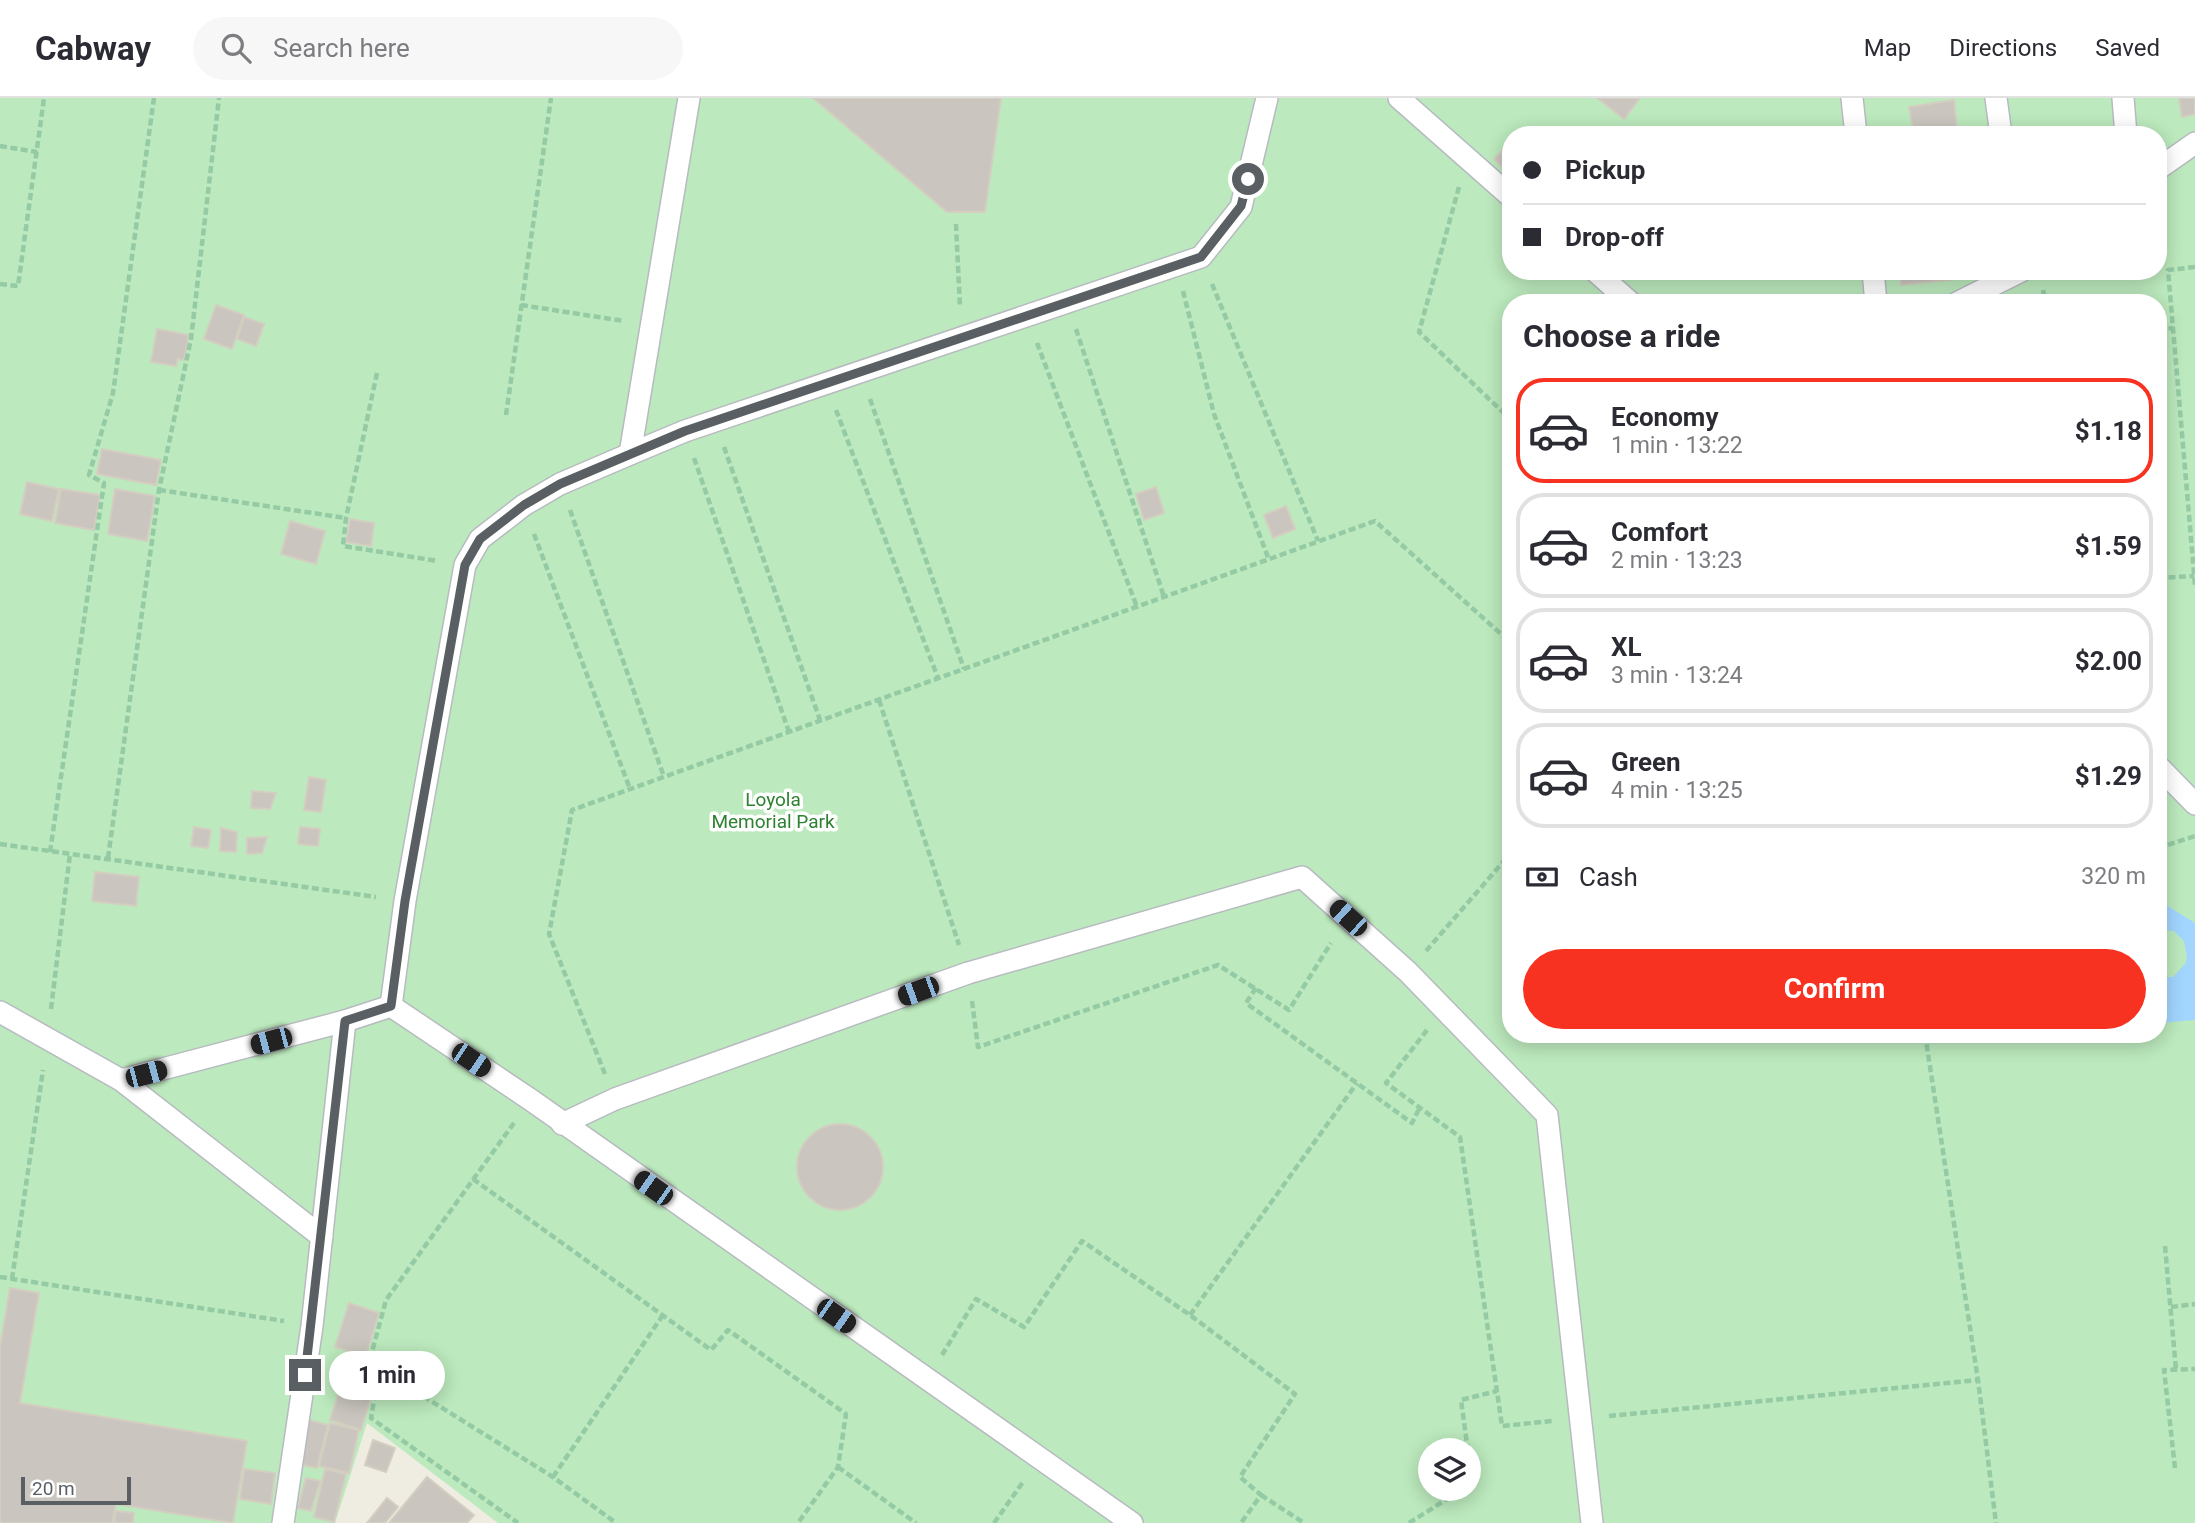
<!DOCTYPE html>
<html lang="en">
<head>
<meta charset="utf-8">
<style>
	body { margin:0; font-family:Roboto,sans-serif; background:#f7f7f7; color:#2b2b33; height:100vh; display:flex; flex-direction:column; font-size:26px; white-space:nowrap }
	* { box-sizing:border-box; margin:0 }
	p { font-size:23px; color:#7c7c81 }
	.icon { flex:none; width:38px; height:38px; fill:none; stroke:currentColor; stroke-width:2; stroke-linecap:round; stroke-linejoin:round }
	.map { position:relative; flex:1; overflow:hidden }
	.side { position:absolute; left:1502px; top:196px; width:665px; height:749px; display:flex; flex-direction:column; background:#fff; border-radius:28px; box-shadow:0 4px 18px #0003 }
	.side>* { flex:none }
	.guide { position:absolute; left:1502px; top:28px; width:665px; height:154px; border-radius:28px; box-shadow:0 4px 18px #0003; display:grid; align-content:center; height:154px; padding:0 21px; background:#fff }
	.buttons { position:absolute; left:1418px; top:1340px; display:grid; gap:14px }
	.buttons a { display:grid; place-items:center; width:63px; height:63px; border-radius:50%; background:#fff; box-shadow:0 4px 18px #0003; font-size:35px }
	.scale { position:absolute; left:21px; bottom:18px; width:110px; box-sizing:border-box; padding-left:7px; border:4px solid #5a5f64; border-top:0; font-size:19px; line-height:24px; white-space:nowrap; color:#5a5f64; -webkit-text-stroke:5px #fff; paint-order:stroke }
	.end { position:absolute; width:32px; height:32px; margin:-16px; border:9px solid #5a5f64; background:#fff; box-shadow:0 0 0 4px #fff }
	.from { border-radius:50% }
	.bubble { position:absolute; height:49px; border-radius:24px; background:#fff; box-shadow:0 4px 18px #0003; font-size:23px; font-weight:700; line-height:49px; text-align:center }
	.car { position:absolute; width:21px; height:42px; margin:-21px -10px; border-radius:9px; box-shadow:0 0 5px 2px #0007; background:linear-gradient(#222 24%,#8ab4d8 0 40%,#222 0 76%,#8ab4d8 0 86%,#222 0) }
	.guide b { display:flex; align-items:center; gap:24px; height:66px; font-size:26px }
	.guide b+b { border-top:2px solid #e1e1e2 }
	.guide i { width:18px; height:18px; background:#2b2b33 }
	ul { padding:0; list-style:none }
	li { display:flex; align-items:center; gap:21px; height:105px; margin:0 14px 10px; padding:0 7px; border:4px solid #e1e1e2; border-radius:28px }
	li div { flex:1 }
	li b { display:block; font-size:26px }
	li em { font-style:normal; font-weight:700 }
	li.selected { border-color:#f73220 }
	li>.icon { width:63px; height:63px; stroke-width:1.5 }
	h2 { padding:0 21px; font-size:32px; line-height:84px }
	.pay { display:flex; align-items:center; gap:18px; height:77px; padding:0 21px; font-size:26px }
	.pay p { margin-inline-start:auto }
	.button { display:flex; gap:14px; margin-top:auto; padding:14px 21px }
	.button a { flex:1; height:80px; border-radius:42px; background:#f73220; color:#fff; font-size:28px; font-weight:700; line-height:80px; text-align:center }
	header { display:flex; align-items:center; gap:42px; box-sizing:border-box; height:98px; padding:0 35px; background:#fff; border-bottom:2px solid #e1e1e2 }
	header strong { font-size:33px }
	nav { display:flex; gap:38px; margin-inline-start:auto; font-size:24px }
	.search { width:490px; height:63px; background:#f7f7f7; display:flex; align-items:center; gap:18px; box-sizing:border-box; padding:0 24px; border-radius:38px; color:#7c7c81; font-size:26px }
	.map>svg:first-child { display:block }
	.green { fill:#bce9bd; fill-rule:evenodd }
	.water { fill:#a2d6ff }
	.building { fill:#cac6bf; stroke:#d4cec0; stroke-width:2 }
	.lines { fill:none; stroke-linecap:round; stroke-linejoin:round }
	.lane-casing { stroke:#b7bbc0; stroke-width:24 }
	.path { stroke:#94caa4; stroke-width:4.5; stroke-dasharray:7 3.5; stroke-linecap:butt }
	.lane { stroke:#fff; stroke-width:21 }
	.route { stroke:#5a5f64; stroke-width:9 }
	.labels { text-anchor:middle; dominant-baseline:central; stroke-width:7; stroke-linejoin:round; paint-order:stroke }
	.park-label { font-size:19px; fill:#2d8231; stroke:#fff }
</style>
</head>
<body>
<header>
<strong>Cabway</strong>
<div class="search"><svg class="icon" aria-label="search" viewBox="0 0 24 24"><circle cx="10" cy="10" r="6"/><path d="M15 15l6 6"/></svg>Search here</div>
<nav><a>Map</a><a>Directions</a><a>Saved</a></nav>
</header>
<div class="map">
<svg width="2195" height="1425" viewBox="0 0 2195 1425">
	<rect width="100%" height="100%" fill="#efece2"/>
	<!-- green -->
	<path class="green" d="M 0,0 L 2195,0 L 2195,1425 L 498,1425 L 367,1325 L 335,1425 L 0,1425 ZM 1510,37 L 2158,37 L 2158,173 L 1510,173 ZM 1510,205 L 2158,205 L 2158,936 L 1510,936 ZM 1430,1353 L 1468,1353 L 1468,1391 L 1430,1391 Z"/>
	<!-- water -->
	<path class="water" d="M 2158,802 L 2195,825 L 2195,922 L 2158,925 L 2158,879 L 2173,879 L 2185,866 L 2187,860 L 2184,843 L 2174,833 L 2158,832 Z"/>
	<!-- building -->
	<g class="building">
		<path d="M 813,0 L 1001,0 L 985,114 L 947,114 Z"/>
		<path d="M 1597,0 L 1640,0 L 1624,21 Z"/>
		<path d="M 2179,0 L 2195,0 L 2195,16 L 2182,19 Z"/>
		<path d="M 1954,2 L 1957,30 L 1914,37 L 1909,9 Z"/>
		<path d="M 1510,44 L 1510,77 L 1494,61 Z"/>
		<path d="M 1900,173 L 1955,173 L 1956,181 L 1901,187 Z"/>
		<path d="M 216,207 L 244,217 L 232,251 L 204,241 Z"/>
		<path d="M 244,219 L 264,226 L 256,248 L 237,241 Z"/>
		<path d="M 157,231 L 189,237 L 184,262 L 178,261 L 176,268 L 151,264 Z"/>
		<path d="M 102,351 L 161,362 L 156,387 L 97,376 Z"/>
		<path d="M 27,384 L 59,391 L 52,423 L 20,416 Z"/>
		<path d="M 1156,389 L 1164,415 L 1144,422 L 1136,396 Z"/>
		<path d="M 61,391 L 100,397 L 94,432 L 55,425 Z"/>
		<path d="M 115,391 L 155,398 L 147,443 L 108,436 Z"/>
		<path d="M 1286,408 L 1295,431 L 1273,440 L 1264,417 Z"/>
		<path d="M 350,421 L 374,425 L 371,448 L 346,444 Z"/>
		<path d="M 290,423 L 325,433 L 316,466 L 281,456 Z"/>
		<path d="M 309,679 L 326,682 L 321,714 L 304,712 Z"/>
		<path d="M 252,693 L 276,695 L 270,711 L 251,710 Z"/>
		<path d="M 194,729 L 211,732 L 208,750 L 191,748 Z"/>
		<path d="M 300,729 L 320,731 L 318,748 L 298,746 Z"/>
		<path d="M 221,730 L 237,734 L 236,754 L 220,753 Z"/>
		<path d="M 267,739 L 262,755 L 247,756 L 247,740 Z"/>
		<path d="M 95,774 L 139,779 L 136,808 L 92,803 Z"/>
		<circle cx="840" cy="1069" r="43"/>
		<path d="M 10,1190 L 39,1195 L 20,1305 L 247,1343 L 233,1425 L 116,1406 L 112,1425 L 0,1425 L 0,1249 Z"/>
		<path d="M 349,1205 L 379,1215 L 366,1258 L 335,1249 Z"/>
		<path d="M 342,1263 L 370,1273 L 364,1290 L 336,1279 Z"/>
		<path d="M 342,1284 L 373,1294 L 361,1332 L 330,1322 Z"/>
		<path d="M 309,1322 L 328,1327 L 317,1370 L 298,1366 Z"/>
		<path d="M 330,1325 L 359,1332 L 349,1375 L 319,1368 Z"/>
		<path d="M 373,1342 L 395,1350 L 386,1374 L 365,1367 Z"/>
		<path d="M 244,1371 L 275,1375 L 271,1406 L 240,1401 Z"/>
		<path d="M 325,1371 L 346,1376 L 334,1424 L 314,1419 Z"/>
		<path d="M 427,1379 L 474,1417 L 467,1425 L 389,1425 Z"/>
		<path d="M 306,1380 L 320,1383 L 311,1413 L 298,1410 Z"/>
		<path d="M 387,1400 L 398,1409 L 385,1425 L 367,1425 Z"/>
		<path d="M 116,1413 L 134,1415 L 133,1425 L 114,1425 Z"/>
	</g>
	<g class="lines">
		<defs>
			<g id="lane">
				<path d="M 1399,0 L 1510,98"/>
				<path d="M 1852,0 L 1856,37"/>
				<path d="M 1996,0 L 2001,37"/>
				<path d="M 2123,0 L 2126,37"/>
				<path d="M 2158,71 L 2195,45"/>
				<path d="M 1595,173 L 1631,205"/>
				<path d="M 1873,173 L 1876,205"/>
				<path d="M 1957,205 L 2021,173"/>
				<path d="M 630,356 L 689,0"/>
				<path d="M 2158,668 L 2195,706"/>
				<path d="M 391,908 L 531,1002 L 1132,1425"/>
				<path d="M 0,914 L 121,982 L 322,1139"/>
				<path d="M 121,982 L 345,923"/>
				<path d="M 562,1026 L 615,1001 L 968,875 L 1302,779 L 1408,874 L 1547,1017 L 1592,1425"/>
				<path d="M 283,1425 L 312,1228 L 345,923 L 391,908 L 405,803 L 465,467 L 480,441 L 524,407 L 560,386 L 630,356 L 685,333 L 1201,159 L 1241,109 L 1267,0"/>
			</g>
		</defs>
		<!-- lane casing -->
		<use href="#lane" class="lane-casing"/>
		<!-- path -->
		<g class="path">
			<path d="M 0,48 L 37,54"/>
			<path d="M 1459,89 L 1419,234 L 1510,321"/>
			<path d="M 956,126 L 960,209"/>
			<path d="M 2195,169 L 2168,172 L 2195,487"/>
			<path d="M 0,186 L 18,188 L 44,0"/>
			<path d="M 1212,186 L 1318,443"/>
			<path d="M 2043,192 L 2046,205"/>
			<path d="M 1183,193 L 1214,316 L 1269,462"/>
			<path d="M 521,207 L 624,223"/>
			<path d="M 1076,231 L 1164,499"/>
			<path d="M 2158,232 L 2173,230"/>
			<path d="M 1037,245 L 1137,509"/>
			<path d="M 377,275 L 346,420 L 343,448 L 438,463"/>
			<path d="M 870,301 L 964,571"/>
			<path d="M 836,312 L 938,580"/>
			<path d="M 506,317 L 551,0"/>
			<path d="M 724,349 L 820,622"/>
			<path d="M 694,360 L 789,634"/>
			<path d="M 159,392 L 346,420"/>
			<path d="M 570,412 L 664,679"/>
			<path d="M 534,436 L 630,691"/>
			<path d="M 2158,480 L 2194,478"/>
			<path d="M 879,602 L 959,847"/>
			<path d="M 0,746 L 376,799"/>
			<path d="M 2158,750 L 2195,738"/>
			<path d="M 50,754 L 104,385 L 89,377 L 113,295 L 154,0"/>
			<path d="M 108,760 L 159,392 L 191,241 L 219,0"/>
			<path d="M 1426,853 L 1510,756"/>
			<path d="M 1256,890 L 1246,905 L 1412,1025 L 1420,1009"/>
			<path d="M 972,903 L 978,949 L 1218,867 L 1289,912 L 1331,845"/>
			<path d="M 51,911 L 70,756"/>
			<path d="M 1427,932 L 1386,985 L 1460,1039 L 1502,1328 L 1552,1323"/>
			<path d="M 1925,936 L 1978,1282 L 1996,1425"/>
			<path d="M 605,976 L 549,836 L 572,712 L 1375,423 L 1510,544"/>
			<path d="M 514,1025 L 386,1202 L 369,1265 L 376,1291 L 371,1320 L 518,1425"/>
			<path d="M 473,1081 L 711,1252 L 728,1232 L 846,1316 L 838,1369 L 798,1425"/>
			<path d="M 2165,1148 L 2176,1272"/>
			<path d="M 0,1179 L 284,1223"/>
			<path d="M 12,1181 L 43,972"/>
			<path d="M 2171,1209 L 2195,1206"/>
			<path d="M 1190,1217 L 1357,985"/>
			<path d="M 942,1257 L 976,1201 L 1024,1229 L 1082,1143 L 1190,1217 L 1295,1296 L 1240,1379 L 1261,1397 L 1241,1425"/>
			<path d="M 370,1265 L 553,1379 L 616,1425"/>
			<path d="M 1609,1318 L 1978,1282"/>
			<path d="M 1468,1353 L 1461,1302 L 1497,1293"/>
			<path d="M 1468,1355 L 1472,1386 L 1468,1388"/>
			<path d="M 838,1369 L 916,1425"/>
			<path d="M 2175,1370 L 2164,1272 L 2195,1271"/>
			<path d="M 553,1379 L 663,1217"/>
			<path d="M 1261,1397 L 1304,1425"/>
			<path d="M 994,1425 L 1023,1384"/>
			<path d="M 1409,1425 L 1463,1391"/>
		</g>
		<!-- lane -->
		<use href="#lane" class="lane"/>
	</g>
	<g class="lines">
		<!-- route -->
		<path class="route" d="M 305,1277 L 345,923 L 391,908 L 405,803 L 465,467 L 480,441 L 524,407 L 560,386 L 685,333 L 1201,159 L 1241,108 L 1248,81"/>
	</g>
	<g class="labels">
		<!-- park labels -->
		<g class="park-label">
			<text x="773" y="701">Loyola<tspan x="773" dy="22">Memorial Park</tspan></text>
		</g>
	</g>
</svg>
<div class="buttons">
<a><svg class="icon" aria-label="layers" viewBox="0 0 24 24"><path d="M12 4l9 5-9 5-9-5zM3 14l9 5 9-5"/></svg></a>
</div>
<div class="scale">20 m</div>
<i class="end from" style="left:1248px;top:81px"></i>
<i class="end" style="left:305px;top:1277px"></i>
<div class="bubble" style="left:329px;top:1253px;width:116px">1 min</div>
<i class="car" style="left:1348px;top:820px;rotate:312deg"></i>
<i class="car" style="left:918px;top:893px;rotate:250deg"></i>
<i class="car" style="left:271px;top:943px;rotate:255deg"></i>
<i class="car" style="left:471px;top:962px;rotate:124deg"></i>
<i class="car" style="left:146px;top:976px;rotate:75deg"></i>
<i class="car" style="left:653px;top:1090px;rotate:305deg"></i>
<i class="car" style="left:836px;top:1218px;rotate:125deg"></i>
<div class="guide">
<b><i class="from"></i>Pickup</b>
<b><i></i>Drop-off</b>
</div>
<section class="side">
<h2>Choose a ride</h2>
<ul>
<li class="selected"><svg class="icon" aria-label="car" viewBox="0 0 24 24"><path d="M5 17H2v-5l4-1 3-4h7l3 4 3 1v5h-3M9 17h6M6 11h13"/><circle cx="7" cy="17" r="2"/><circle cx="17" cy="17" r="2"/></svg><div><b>Economy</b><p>1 min · 13:22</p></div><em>$1.18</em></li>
<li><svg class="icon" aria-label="car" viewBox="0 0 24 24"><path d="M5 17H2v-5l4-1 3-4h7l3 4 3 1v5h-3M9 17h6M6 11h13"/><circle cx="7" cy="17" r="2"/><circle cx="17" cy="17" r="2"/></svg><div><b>Comfort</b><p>2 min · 13:23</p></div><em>$1.59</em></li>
<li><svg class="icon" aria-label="car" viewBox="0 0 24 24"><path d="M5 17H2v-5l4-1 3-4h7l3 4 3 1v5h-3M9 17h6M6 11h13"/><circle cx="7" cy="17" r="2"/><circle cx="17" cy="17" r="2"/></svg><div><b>XL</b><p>3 min · 13:24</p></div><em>$2.00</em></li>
<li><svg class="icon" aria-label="car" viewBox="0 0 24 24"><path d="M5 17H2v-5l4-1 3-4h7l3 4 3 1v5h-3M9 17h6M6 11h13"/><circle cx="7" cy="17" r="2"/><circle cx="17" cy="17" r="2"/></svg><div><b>Green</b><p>4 min · 13:25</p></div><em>$1.29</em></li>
</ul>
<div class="pay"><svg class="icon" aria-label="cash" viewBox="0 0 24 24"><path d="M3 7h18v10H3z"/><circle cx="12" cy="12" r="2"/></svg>Cash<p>320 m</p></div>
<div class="button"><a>Confirm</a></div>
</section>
</div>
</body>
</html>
